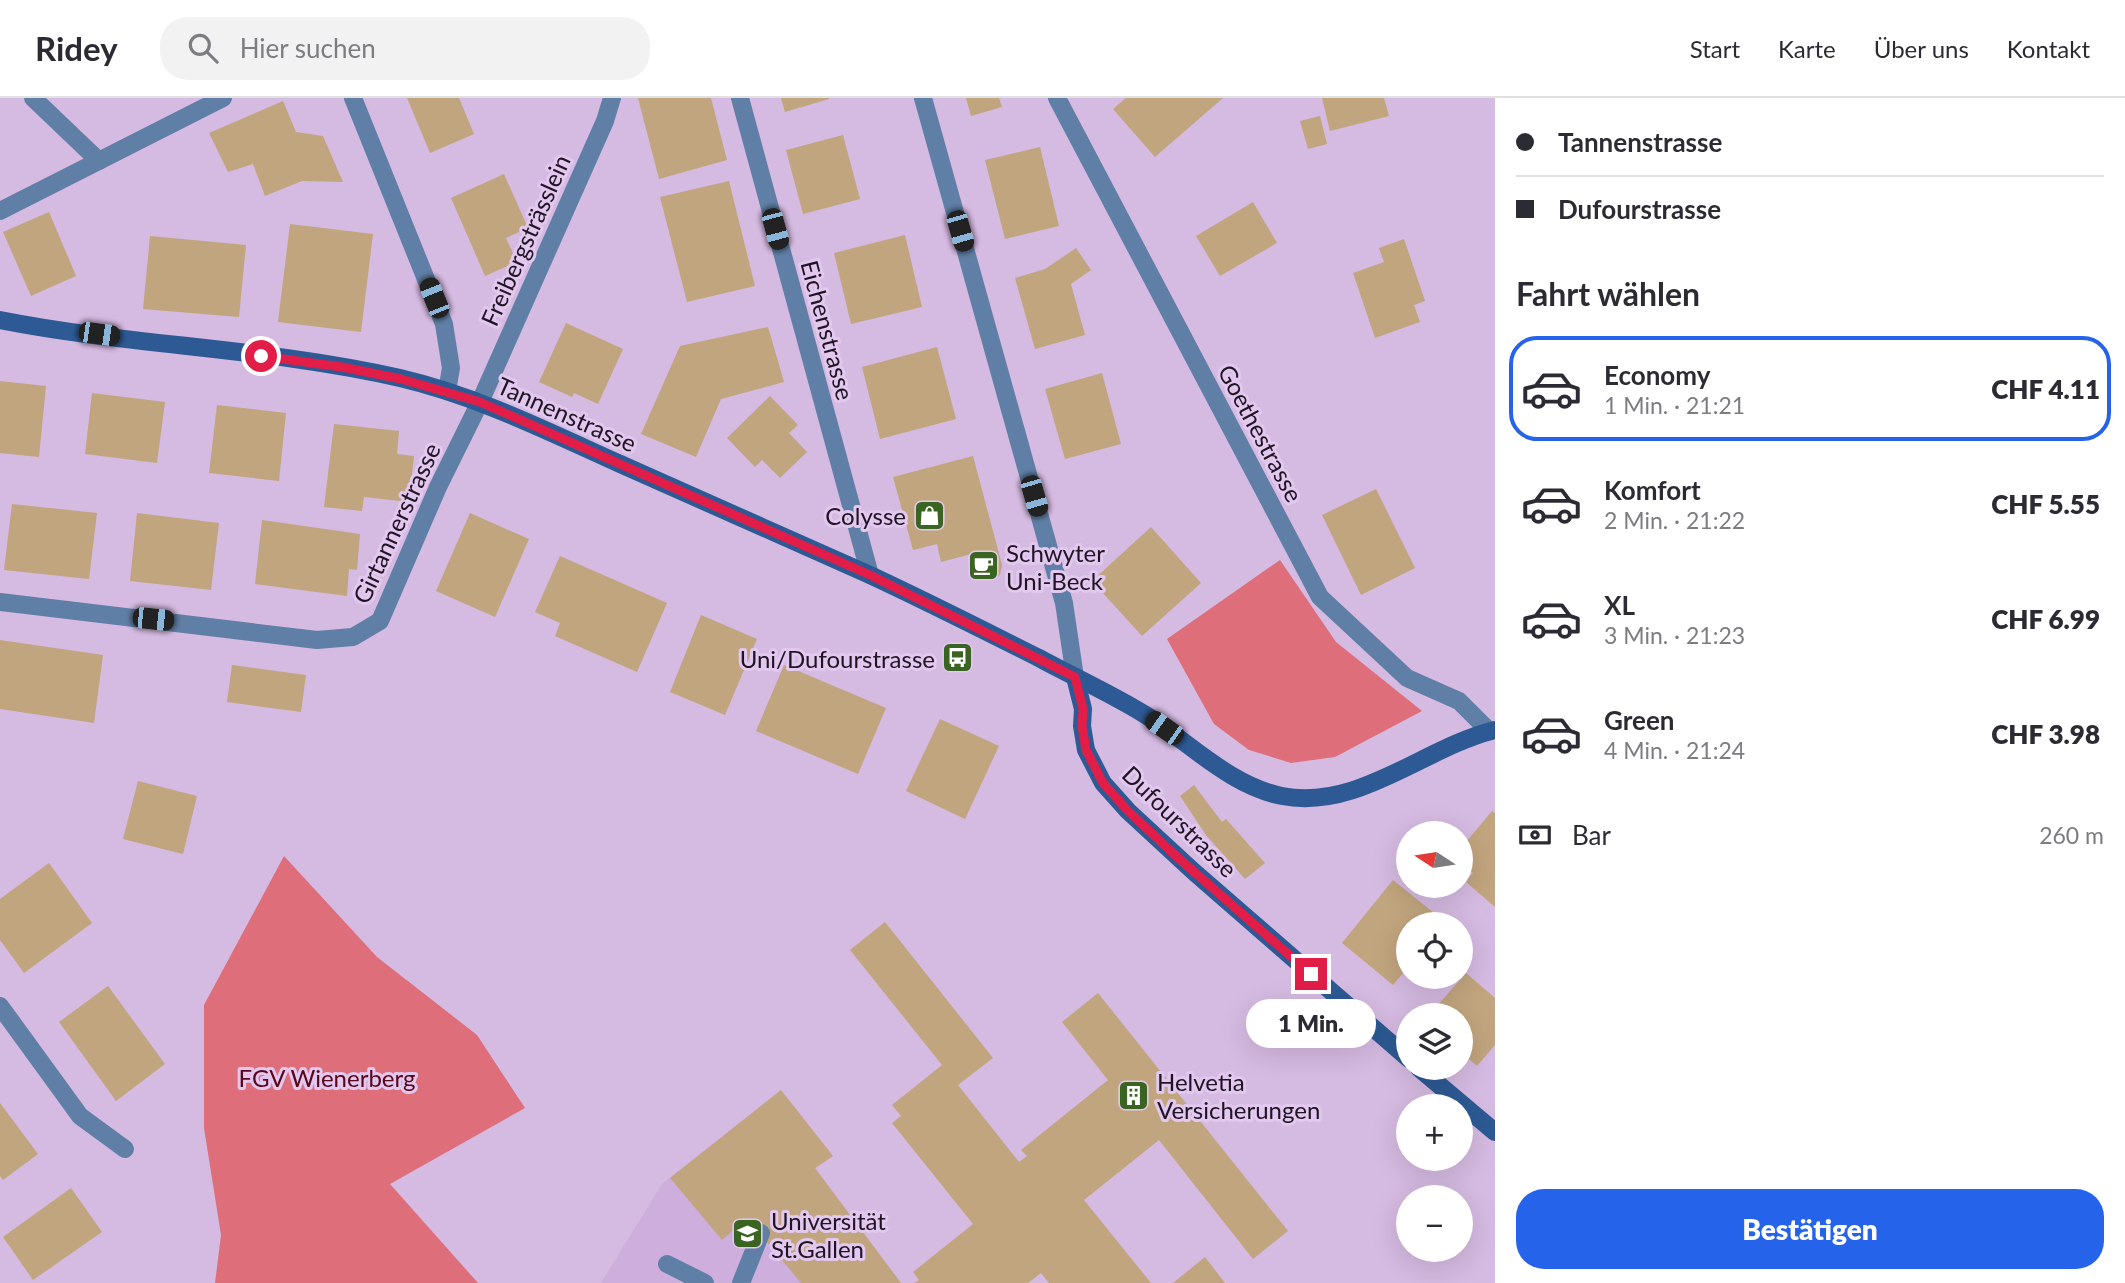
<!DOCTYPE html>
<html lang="de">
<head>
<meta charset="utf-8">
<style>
	body { margin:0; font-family:Lato,sans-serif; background:#f2f2f3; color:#2b2b33; height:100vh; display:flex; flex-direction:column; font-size:26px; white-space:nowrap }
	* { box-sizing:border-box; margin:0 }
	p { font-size:23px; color:#7c7c81 }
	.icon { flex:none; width:38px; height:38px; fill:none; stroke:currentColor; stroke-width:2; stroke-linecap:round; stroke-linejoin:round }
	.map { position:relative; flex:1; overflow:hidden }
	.details { display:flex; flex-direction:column; background:#fff; width:630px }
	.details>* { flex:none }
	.top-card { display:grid; align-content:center; height:154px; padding:0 21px; background:#fff }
	.needle { width:46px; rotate:282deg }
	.fabs { position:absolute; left:1396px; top:723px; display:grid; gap:14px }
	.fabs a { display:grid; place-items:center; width:77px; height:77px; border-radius:50%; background:#fff; box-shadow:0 7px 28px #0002; font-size:35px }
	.end { position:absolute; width:32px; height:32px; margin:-16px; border:9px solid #e11d48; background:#fff; box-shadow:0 0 0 4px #fff }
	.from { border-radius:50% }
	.bubble { position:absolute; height:49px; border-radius:24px; background:#fff; box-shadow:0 7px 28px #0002; font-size:23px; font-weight:800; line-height:49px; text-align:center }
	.car { position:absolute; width:21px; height:42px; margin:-21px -10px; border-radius:9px; box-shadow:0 0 5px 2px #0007; background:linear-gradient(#222 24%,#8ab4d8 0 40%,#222 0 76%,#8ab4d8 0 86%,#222 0) }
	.top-card b { display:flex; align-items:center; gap:24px; height:66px; font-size:26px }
	.top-card b+b { border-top:2px solid #e1e1e2 }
	.top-card i { width:18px; height:18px; background:#2b2b33 }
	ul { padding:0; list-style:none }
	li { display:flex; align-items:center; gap:21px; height:105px; margin:0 14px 10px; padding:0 7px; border:4px solid transparent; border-radius:28px }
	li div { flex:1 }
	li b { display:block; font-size:26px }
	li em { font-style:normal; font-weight:800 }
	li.active { border-color:#2563eb }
	li>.icon { width:63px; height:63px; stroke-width:1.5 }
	h2 { padding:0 21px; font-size:32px; line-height:84px }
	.pay { display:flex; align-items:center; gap:18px; height:77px; padding:0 21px; font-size:26px }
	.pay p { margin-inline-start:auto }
	.button { display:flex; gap:14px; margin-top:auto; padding:14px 21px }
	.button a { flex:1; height:80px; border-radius:28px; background:#2563eb; color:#fff; font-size:28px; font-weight:800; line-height:80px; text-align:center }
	header { display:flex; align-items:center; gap:42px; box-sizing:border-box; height:98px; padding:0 35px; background:#fff; border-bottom:2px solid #e1e1e2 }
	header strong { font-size:33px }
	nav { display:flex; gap:38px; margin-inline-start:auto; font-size:24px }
	.search { width:490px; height:63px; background:#f2f2f3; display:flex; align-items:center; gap:18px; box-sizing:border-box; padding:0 24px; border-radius:28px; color:#7c7c81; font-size:26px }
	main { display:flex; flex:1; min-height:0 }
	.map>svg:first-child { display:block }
	.built { fill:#ceaedc }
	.green { fill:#de6e79 }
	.building { fill:#c1a57e }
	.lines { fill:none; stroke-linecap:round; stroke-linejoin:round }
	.lane { stroke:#607fa6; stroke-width:18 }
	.street { stroke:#607fa6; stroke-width:18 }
	.secondary { stroke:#2d5a94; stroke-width:18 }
	.route { stroke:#e11d48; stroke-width:9 }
	.labels { text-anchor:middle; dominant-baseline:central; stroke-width:6; stroke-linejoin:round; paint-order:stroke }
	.street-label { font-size:24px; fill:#1e1422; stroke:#e2c7ef }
	.poi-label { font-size:24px; fill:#1e1422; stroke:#e2c7ef; text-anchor:start }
	.park-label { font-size:24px; fill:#59061a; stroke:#e2c7ef }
</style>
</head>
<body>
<header>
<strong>Ridey</strong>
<div class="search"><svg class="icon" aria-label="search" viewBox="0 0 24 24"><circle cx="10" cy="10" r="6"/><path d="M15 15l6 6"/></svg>Hier suchen</div>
<nav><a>Start</a><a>Karte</a><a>Über uns</a><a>Kontakt</a></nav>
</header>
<main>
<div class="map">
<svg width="1495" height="1185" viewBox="0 0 1495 1185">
	<rect width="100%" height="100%" fill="#d5bae1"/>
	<!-- built -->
	<path class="built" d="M 781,992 L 833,1058 L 815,1071 L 901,1185 L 601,1185 L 662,1086 Z"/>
	<!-- green -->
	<g class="green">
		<path d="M 1280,462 L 1336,544 L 1422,613 L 1335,659 L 1291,665 L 1249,652 L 1214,626 L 1167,541 Z"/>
		<path d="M 284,758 L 377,859 L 477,937 L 525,1010 L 390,1086 L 478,1185 L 215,1185 L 221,1137 L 204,1030 L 204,907 Z"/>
	</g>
	<!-- building -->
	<g class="building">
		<path d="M 407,0 L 459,0 L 474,36 L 430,55 Z"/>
		<path d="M 638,0 L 711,0 L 727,62 L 659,81 Z"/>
		<path d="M 781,0 L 829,0 L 829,1 L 785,14 Z"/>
		<path d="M 966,0 L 999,0 L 1002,9 L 971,18 Z"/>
		<path d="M 1126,0 L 1223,0 L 1155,59 L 1113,11 Z"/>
		<path d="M 1322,0 L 1384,0 L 1389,18 L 1330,33 Z"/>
		<path d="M 283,3 L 296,34 L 323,38 L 343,84 L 302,83 L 265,98 L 253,66 L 228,74 L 209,35 Z"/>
		<path d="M 1320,18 L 1327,46 L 1308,51 L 1300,23 Z"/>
		<path d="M 843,37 L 860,101 L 803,116 L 786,52 Z"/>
		<path d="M 1040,49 L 1059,128 L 1005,141 L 985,62 Z"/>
		<path d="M 504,76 L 528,130 L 506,140 L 517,164 L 485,178 L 451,100 Z"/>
		<path d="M 729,83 L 755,188 L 687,204 L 660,99 Z"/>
		<path d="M 1253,104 L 1277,145 L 1220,178 L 1196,138 Z"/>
		<path d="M 49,114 L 76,178 L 31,198 L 3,134 Z"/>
		<path d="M 290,126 L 373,136 L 361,234 L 278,224 Z"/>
		<path d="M 905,137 L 922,209 L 851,226 L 834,155 Z"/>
		<path d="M 150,138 L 246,147 L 239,219 L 143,211 Z"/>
		<path d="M 1404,141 L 1425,203 L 1414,207 L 1420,224 L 1375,240 L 1353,175 L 1384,164 L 1379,150 Z"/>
		<path d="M 1076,150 L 1091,172 L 1071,186 L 1085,237 L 1035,251 L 1015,180 L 1045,171 Z"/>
		<path d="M 566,225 L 623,251 L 598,306 L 574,295 L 572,299 L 539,284 Z"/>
		<path d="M 768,229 L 784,284 L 721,301 L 696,359 L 641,336 L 680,248 Z"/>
		<path d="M 937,249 L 956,321 L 880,341 L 862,269 Z"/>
		<path d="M 1102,275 L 1121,346 L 1065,361 L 1045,291 Z"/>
		<path d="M 0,283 L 46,288 L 39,359 L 0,355 Z"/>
		<path d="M 92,295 L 165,304 L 157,365 L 85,356 Z"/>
		<path d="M 770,298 L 798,327 L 789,335 L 807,354 L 780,380 L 762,362 L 755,369 L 727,340 Z"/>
		<path d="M 217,307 L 286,315 L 279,383 L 209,375 Z"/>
		<path d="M 334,326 L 399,333 L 397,356 L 414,358 L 409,404 L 364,399 L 362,413 L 324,409 Z"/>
		<path d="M 973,358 L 1002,467 L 1000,477 L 992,481 L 984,479 L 978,469 L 975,455 L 941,464 L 937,446 L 913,452 L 893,379 Z"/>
		<path d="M 1376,391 L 1415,470 L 1361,497 L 1322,417 Z"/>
		<path d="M 12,406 L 97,415 L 89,481 L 4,472 Z"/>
		<path d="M 137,415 L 219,425 L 211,492 L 130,483 Z"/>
		<path d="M 470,415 L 529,441 L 495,519 L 436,493 Z"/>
		<path d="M 262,422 L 360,436 L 357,472 L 349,471 L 347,498 L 255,486 Z"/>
		<path d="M 1151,429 L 1201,485 L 1142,538 L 1092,483 Z"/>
		<path d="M 560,458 L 667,505 L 637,574 L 555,538 L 560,525 L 535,514 Z"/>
		<path d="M 701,517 L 757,541 L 725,617 L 670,594 Z"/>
		<path d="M 0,542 L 103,557 L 94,625 L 0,611 Z"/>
		<path d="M 232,567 L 306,577 L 301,614 L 227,604 Z"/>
		<path d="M 784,567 L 886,610 L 858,676 L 756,633 Z"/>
		<path d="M 940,621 L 999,648 L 965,721 L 906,693 Z"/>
		<path d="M 138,683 L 197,698 L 183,756 L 123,741 Z"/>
		<path d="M 1194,687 L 1222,724 L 1226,721 L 1265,765 L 1245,781 L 1206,737 L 1180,698 Z"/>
		<path d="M 1492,713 L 1495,715 L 1495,809 L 1466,784 L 1473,775 L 1461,765 L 1461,750 Z"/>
		<path d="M 49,765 L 92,825 L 24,875 L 0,842 L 0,801 Z"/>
		<path d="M 1393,782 L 1444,823 L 1442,826 L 1409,826 L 1409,868 L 1393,887 L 1342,845 Z"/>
		<path d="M 885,824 L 993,960 L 958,987 L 1019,1064 L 1027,1058 L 1021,1052 L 1108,982 L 1062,924 L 1098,895 L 1288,1133 L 1253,1161 L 1159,1042 L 1084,1102 L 1151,1185 L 1049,1185 L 1041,1175 L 1028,1185 L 914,1185 L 919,1182 L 913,1174 L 973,1126 L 892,1025 L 901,1018 L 892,1007 L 942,967 L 850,852 Z"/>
		<path d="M 1466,875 L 1495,900 L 1495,947 L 1477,968 L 1461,954 L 1461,917 L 1429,917 Z"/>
		<path d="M 108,888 L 165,966 L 116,1003 L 59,924 Z"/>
		<path d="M 781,992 L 833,1058 L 815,1070 L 901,1185 L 801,1185 L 747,1120 L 722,1142 L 670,1080 Z"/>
		<path d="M 0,1005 L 38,1056 L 3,1082 L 0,1078 Z"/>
		<path d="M 71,1090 L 102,1134 L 33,1182 L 3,1139 Z"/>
		<path d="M 1205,1159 L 1225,1185 L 1173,1185 Z"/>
	</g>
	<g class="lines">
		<!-- lane -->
		<g class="lane">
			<path d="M 667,1166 L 705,1185"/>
			<path d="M 741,1185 L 761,1135"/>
		</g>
		<!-- street -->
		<g class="street">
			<path d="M 33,0 L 99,63"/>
			<path d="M 353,0 L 444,226 L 451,270 L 447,293"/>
			<path d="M 740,0 L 870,477"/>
			<path d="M 923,0 L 1064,505 L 1075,579"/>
			<path d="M 1057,0 L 1320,499 L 1407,580 L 1459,603 L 1489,633"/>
			<path d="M 0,113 L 223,0"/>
			<path d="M 0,504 L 317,542 L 353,539 L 380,523 L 438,389 L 480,304 L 605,23 L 612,0"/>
			<path d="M 0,908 L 80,1018 L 125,1051"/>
		</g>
		<!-- secondary -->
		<g class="secondary">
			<path d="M 0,222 C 132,248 269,250 400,280 C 477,298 547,333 618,365 C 702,403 786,439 870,477 C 926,503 981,531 1037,559 C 1072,578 1110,595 1144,616 C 1188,643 1230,688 1282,698 C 1358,713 1425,649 1495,632"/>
			<path d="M 1075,579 L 1083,611 L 1082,628 L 1086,652 L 1103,685 L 1128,713 L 1193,773 L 1409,961"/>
			<path d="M 1419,970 L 1495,1034"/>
		</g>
	</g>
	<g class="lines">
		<!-- route -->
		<path class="route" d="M 261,258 L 342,269 L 401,281 L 480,304 L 870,477 L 1075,579 L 1083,611 L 1082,628 L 1086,652 L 1103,685 L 1128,713 L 1176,758 L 1311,876"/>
	</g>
	<!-- icons -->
	<defs>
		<symbol id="shop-square" viewBox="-11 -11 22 22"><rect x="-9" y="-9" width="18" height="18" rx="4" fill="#3a6421" stroke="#e2c7ef"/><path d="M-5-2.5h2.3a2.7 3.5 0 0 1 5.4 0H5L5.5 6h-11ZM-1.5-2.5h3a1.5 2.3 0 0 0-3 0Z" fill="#fff"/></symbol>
		<symbol id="cafe-square" viewBox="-11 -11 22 22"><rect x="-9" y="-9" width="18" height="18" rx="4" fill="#3a6421" stroke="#e2c7ef"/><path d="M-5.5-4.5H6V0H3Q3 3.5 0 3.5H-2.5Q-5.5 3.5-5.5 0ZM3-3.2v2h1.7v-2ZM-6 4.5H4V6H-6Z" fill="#fff"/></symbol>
		<symbol id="bus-square" viewBox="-11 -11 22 22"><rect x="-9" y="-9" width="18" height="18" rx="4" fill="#3a6421" stroke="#e2c7ef"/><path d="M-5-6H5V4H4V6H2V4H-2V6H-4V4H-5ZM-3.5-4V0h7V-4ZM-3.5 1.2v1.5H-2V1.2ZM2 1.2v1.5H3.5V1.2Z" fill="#fff"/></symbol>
		<symbol id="building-square" viewBox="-11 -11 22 22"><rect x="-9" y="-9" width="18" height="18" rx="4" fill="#3a6421" stroke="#e2c7ef"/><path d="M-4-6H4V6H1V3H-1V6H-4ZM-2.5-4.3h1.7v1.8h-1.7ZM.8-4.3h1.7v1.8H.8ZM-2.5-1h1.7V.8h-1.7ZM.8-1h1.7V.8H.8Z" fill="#fff"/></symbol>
		<symbol id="university-square" viewBox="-11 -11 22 22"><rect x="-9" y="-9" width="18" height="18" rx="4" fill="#3a6421" stroke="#e2c7ef"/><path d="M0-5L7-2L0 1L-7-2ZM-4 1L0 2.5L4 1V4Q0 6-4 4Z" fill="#fff"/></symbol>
	</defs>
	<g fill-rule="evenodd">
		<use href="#shop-square" x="912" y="400" width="35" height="35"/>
		<use href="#cafe-square" x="966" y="450" width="35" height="35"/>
		<use href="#bus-square" x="940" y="542" width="35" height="35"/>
		<use href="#building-square" x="1116" y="980" width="35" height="35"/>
		<use href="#university-square" x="730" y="1118" width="35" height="35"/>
	</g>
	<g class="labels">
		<!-- street labels -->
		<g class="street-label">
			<text transform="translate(525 142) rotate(-66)">Freibergsträsslein</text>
			<text transform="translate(828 232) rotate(75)">Eichenstrasse</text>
			<text transform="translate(567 316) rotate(24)">Tannenstrasse</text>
			<text transform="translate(1261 335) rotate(62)">Goethestrasse</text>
			<text transform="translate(396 425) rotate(-65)">Girtannerstrasse</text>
			<text transform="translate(1180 723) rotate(44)">Dufourstrasse</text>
		</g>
		<!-- poi labels -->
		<g class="poi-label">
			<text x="906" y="417" text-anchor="end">Colysse</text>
			<text x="1006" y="454">Schwyter<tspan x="1006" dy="28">Uni-Beck</tspan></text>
			<text x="935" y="560" text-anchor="end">Uni/Dufourstrasse</text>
			<text x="1157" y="983">Helvetia<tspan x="1157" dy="28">Versicherungen</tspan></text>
			<text x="771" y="1122">Universität<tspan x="771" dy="28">St.Gallen</tspan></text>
		</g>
		<!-- park labels -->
		<g class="park-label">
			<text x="327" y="979">FGV Wienerberg</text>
		</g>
	</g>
</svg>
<div class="fabs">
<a><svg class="needle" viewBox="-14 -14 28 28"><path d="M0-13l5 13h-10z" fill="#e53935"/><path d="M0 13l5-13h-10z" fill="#7c7c81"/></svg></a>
<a><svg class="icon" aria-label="locate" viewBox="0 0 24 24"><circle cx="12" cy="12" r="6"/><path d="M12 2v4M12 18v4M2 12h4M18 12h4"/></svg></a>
<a><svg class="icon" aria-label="layers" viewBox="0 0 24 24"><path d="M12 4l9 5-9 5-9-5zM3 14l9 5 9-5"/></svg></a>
<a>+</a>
<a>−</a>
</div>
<i class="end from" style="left:261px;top:258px"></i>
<i class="end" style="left:1311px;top:876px"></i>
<div class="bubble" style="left:1246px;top:901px;width:130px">1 Min.</div>
<i class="car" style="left:775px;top:131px;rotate:165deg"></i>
<i class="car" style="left:960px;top:133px;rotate:164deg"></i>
<i class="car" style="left:434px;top:200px;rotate:338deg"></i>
<i class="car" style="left:99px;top:236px;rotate:98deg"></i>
<i class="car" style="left:1034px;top:398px;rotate:164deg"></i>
<i class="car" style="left:153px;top:521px;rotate:96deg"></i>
<i class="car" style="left:1164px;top:630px;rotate:305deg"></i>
</div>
<section class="details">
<div class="top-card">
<b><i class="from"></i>Tannenstrasse</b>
<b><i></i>Dufourstrasse</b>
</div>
<h2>Fahrt wählen</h2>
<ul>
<li class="active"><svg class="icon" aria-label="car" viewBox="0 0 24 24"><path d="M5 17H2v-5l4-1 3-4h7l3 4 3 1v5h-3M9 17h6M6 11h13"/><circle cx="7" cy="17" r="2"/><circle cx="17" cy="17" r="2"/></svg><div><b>Economy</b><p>1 Min. · 21:21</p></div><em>CHF 4.11</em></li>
<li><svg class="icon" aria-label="car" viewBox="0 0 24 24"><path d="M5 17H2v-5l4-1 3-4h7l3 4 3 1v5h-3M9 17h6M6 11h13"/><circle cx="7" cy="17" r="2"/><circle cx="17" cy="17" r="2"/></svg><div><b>Komfort</b><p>2 Min. · 21:22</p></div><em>CHF 5.55</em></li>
<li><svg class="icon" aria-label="car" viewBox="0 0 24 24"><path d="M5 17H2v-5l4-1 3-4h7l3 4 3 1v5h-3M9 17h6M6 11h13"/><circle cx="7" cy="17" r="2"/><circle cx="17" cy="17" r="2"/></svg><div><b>XL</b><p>3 Min. · 21:23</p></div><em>CHF 6.99</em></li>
<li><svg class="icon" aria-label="car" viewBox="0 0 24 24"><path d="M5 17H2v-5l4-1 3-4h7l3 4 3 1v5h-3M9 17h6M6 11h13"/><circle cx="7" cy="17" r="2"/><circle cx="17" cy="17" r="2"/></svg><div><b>Green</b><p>4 Min. · 21:24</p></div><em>CHF 3.98</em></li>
</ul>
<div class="pay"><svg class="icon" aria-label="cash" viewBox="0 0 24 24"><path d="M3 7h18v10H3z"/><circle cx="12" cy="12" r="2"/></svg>Bar<p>260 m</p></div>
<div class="button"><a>Bestätigen</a></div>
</section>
</main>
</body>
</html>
